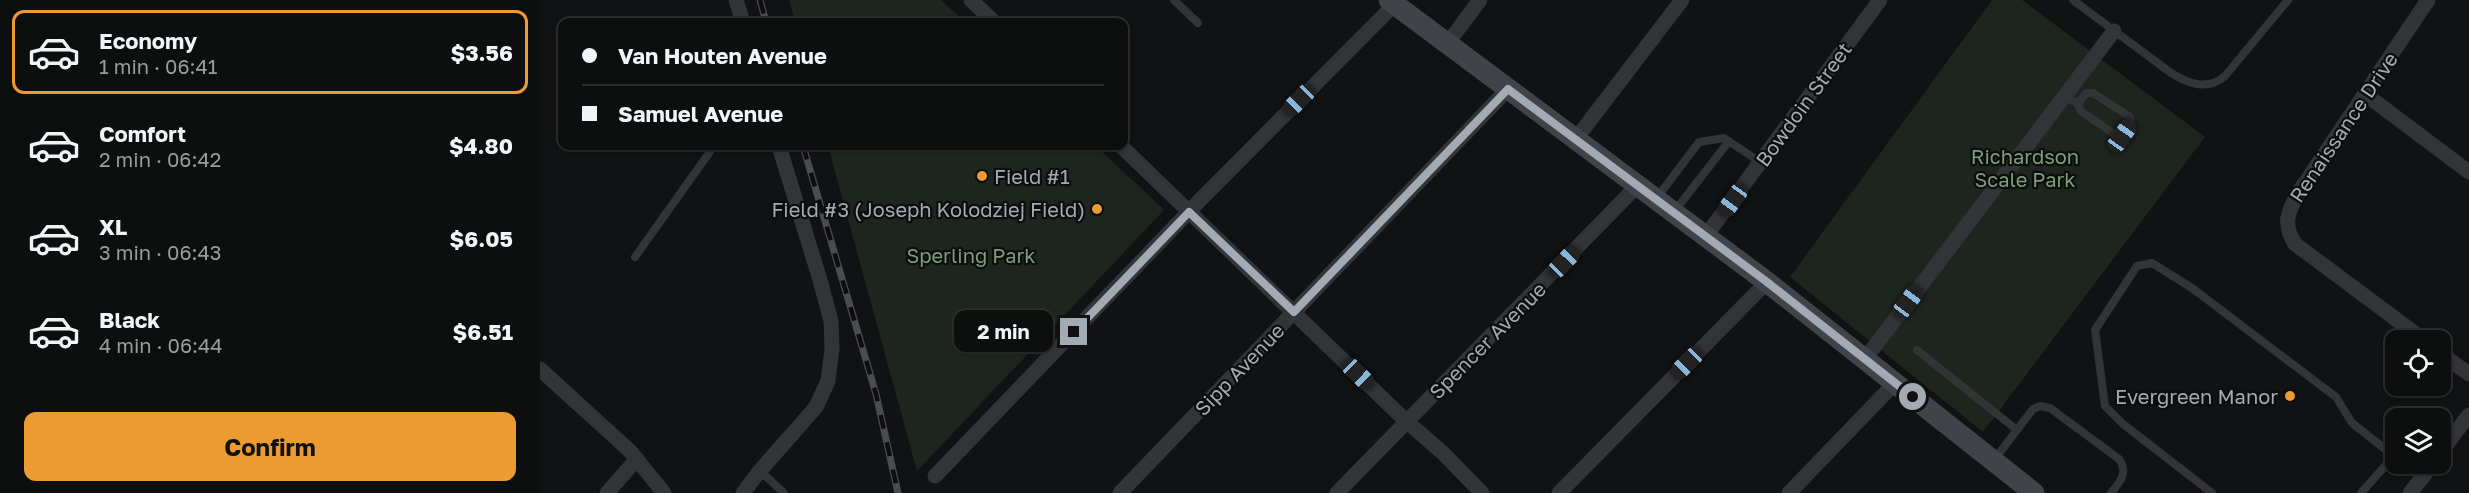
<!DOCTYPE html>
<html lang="en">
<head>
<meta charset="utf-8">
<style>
	body { margin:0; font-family:"Golos Text",sans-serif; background:#1b1c1c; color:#f1f3f6; height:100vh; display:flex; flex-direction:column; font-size:22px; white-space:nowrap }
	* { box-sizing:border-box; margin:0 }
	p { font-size:20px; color:#9a9c9e }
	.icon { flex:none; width:33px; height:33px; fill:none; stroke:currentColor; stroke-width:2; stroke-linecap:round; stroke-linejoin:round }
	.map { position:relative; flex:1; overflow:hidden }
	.sheet { display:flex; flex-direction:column; background:#0d0e0e; width:540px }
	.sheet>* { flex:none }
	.banner { position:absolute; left:18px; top:18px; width:570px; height:132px; border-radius:12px; box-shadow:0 2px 4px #0004,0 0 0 2px #2d2e2e; display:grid; align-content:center; height:132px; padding:0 24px; background:#0d0e0e }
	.buttons { position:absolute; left:1845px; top:330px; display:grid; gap:12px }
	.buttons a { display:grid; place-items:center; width:66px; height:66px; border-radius:12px; background:#0d0e0e; box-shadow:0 2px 4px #0004,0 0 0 2px #2d2e2e; font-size:30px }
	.end { position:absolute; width:27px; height:27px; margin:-14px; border:8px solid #a3aab3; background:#111; box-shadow:0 0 0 3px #111 }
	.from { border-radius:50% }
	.bubble { position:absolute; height:42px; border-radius:12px; background:#0d0e0e; box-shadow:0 2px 4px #0004,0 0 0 2px #2d2e2e; font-size:20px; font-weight:700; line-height:42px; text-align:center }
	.car { position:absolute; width:18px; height:36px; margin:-18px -9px; border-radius:8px; box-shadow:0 0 4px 2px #0007; background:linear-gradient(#222 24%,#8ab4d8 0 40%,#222 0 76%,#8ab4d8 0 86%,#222 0) }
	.banner b { display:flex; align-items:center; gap:21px; height:57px; font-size:22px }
	.banner b+b { border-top:2px solid #2d2e2e }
	.banner i { width:15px; height:15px; background:#f1f3f6 }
	ul { padding:10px 0 0; list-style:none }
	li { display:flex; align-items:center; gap:18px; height:84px; margin:0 12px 9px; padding:0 12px; border:3px solid transparent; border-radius:12px }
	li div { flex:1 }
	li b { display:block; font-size:22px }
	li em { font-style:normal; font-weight:700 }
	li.on { border-color:#eb9b31 }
	li>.icon { width:54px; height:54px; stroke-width:1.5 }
	.cta { display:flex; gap:12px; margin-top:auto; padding:12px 24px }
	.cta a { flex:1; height:69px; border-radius:12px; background:#eb9b31; color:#111; font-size:24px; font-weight:700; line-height:69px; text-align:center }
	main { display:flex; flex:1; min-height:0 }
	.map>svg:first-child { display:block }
	.green { fill:#1e251e }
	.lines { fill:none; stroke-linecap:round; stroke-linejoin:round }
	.lane { stroke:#333438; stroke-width:8 }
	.street { stroke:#333438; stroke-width:15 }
	.secondary { stroke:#414348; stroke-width:21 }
	.rail-casing { stroke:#4a4c51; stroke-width:7 }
	.rail { stroke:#0d0d0e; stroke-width:4.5; stroke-dasharray:14; stroke-linecap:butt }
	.route { stroke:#a3aab3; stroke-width:8 }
	.poi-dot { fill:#eb9b31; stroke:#0d0d0e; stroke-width:2 }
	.labels { text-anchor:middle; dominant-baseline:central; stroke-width:4.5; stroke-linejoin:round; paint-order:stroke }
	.street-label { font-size:20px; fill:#a3aab3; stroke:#0d0d0e }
	.park-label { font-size:20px; fill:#7c9e7b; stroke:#0d0d0e }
	.poi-label { font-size:20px; fill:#a3aab3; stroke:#0d0d0e; text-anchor:end }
</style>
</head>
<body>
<main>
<section class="sheet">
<ul>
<li class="on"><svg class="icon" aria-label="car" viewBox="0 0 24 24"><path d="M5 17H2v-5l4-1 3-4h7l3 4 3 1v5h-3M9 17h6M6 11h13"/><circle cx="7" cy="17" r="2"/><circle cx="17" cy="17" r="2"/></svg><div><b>Economy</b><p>1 min · 06:41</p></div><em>$3.56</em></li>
<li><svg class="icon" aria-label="car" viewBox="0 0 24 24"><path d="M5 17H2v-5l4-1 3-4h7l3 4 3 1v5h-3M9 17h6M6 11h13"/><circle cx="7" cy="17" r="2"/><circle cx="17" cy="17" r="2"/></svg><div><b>Comfort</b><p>2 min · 06:42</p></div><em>$4.80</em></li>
<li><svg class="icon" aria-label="car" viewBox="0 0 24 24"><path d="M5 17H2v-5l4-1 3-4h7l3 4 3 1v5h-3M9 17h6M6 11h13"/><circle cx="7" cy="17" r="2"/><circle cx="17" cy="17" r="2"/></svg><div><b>XL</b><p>3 min · 06:43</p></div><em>$6.05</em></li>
<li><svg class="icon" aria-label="car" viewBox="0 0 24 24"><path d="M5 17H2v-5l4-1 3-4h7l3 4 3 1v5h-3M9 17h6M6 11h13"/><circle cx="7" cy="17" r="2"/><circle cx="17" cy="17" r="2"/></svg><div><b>Black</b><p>4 min · 06:44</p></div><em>$6.51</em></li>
</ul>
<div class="cta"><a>Confirm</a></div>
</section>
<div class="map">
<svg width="1929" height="493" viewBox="0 0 1929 493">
	<rect width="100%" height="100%" fill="#111213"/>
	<!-- green -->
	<g class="green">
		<path d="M 249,0 L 401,0 L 425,22 L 255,22 Z"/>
		<path d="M 1452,0 L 1482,0 L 1665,137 L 1443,432 L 1250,277 Z"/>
		<path d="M 288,146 L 556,146 L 624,210 L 377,471 Z"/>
	</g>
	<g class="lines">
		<!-- lane -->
		<g class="lane">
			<path d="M 634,0 L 658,23"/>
			<path d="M 1533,0 L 1631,73 C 1649,84 1668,91 1685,76 L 1748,0"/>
			<path d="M 1525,95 L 1538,104 L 1541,111 L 1577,136 L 1582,136 L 1591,124 L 1590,117 L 1553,93 L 1546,93 L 1538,104"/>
			<path d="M 1116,199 L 1159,142 L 1184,138 L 1220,162"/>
			<path d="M 1134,212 L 1189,141"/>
			<path d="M 95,257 L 174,146"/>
			<path d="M 1377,350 L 1477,430"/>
			<path d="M 1454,460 L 1493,409 L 1500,406 L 1510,408 L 1579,459 C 1589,472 1580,482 1571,493"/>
			<path d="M 220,471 L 244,493"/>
			<path d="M 1672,493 L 1583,424 L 1565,406 L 1555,330 L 1597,266 L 1612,263 L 1652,288 L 1796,397 L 1812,423 L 1849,452 L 1846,465 L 1821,493"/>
		</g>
		<!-- street -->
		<g class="street">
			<path d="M 196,0 L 203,22"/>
			<path d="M 431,0 L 454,22"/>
			<path d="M 907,44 L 940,0"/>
			<path d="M 1825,94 L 1929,172"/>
			<path d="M 1035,140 L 1142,0"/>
			<path d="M 581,146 L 866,421 L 903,453 L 942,493"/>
			<path d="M 1165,237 L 1340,0"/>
			<path d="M 1884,340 L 1755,244 C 1742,223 1748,211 1759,192 L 1888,0"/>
			<path d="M 1900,353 L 1929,374"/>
			<path d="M 1325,359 L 1574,31"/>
			<path d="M 0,369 L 90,451 L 124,493"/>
			<path d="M 1900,453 L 1929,415"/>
			<path d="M 395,476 L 664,196 L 855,4"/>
			<path d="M 67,493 L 97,459"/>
			<path d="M 203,493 L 218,473 L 276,407 L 288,381 L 292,349 L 291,321 L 280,280 L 239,146"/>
			<path d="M 580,493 L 968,89"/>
			<path d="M 797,493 L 1097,186"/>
			<path d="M 1019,493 L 1227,282"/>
			<path d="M 1249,493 L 1355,383"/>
			<path d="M 1870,493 L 1893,464"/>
		</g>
		<!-- secondary -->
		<path class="secondary" d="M 849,0 L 1227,282 L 1494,493"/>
		<defs>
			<g id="rail">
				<path d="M 220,0 L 226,22"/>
				<path d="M 263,146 L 336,394 L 358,493"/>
			</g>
		</defs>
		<!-- rail casing -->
		<use href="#rail" class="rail-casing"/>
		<!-- rail -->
		<use href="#rail" class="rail"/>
	</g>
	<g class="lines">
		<!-- route -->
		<path class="route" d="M 534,332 L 649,212 L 754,312 L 968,89 L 1227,282 L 1373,397"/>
	</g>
	<!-- markers -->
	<g class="poi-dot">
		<circle cx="442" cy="176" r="6"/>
		<circle cx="557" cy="209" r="6"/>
		<circle cx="1750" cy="396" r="6"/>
	</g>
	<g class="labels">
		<!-- street labels -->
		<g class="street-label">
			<text transform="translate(1263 104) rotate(-54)">Bowdoin Street</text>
			<text transform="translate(1803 127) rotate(-56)">Renaissance Drive</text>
			<text transform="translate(947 340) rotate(-45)">Spencer Avenue</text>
			<text transform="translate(699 369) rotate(-46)">Sipp Avenue</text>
		</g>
		<!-- park labels -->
		<g class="park-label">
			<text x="1485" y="156">Richardson<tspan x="1485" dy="23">Scale Park</tspan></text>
			<text x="431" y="255">Sperling Park</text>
		</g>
		<!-- poi labels -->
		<g class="poi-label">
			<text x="454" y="176" text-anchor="start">Field #1</text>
			<text x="545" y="209">Field #3 (Joseph Kolodziej Field)</text>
			<text x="1738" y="396">Evergreen Manor</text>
		</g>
	</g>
</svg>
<div class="buttons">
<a><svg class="icon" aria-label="locate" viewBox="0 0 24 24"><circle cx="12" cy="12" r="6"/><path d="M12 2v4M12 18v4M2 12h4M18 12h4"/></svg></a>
<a><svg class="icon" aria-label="layers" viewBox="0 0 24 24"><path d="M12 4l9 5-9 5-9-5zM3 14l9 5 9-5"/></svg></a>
</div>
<i class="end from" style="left:1373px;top:397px"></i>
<i class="end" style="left:534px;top:332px"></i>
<div class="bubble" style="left:414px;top:310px;width:99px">2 min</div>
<i class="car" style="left:759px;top:100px;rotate:225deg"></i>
<i class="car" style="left:1582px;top:136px;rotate:35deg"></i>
<i class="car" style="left:1193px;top:200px;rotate:216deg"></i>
<i class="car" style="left:1024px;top:262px;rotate:44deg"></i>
<i class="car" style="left:1368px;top:302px;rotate:37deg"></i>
<i class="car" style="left:1147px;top:363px;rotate:225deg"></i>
<i class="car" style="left:818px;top:374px;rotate:134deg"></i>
<div class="banner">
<b><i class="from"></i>Van Houten Avenue</b>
<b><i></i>Samuel Avenue</b>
</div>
</div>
</main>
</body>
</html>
